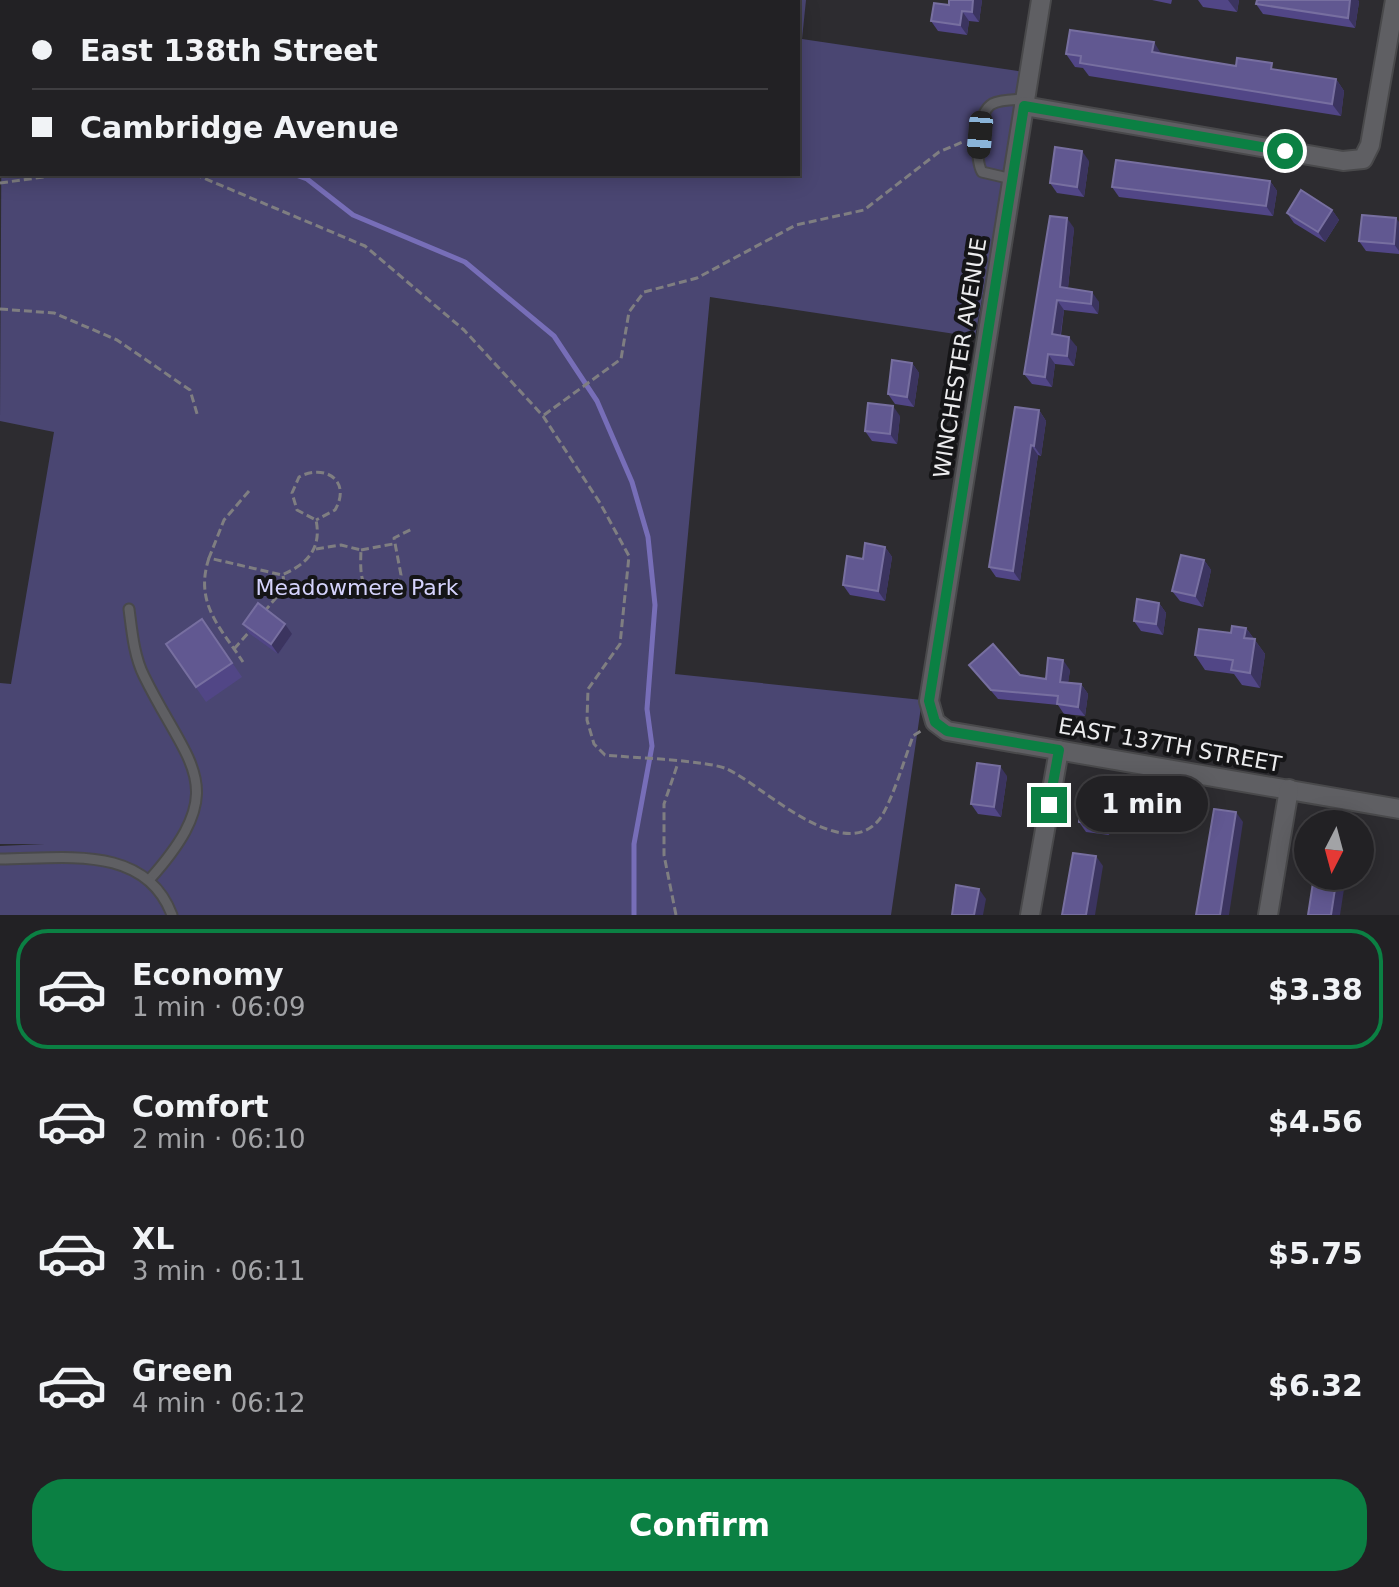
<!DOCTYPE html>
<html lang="en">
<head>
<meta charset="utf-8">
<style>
	body { margin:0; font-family:"DejaVu Sans",sans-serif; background:#2e2e31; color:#f1f3f6; height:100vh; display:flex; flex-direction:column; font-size:30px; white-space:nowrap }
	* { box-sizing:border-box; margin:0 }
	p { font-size:26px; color:#a2a3a6 }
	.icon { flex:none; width:44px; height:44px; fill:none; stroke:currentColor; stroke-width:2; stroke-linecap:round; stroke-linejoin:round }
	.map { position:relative; height:915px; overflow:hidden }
	.sheet { display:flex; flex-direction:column; background:#222124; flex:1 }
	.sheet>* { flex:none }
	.top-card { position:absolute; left:0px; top:0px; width:800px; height:176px; box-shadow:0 4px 20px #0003,0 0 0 2px #3f3e41; display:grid; align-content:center; height:176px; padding:0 32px; background:#222124 }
	.needle { width:52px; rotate:186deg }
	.controls { position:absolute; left:1294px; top:810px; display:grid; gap:16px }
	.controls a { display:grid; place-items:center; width:80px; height:80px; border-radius:50%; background:#222124; box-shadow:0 4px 20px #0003,0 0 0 2px #3f3e41; font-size:40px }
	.end { position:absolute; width:36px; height:36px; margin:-18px; border:10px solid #0b8043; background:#fff; box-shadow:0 0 0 4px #fff }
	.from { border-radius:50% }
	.bubble { position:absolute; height:56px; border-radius:28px; background:#222124; box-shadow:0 4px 20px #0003,0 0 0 2px #3f3e41; font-size:26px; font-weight:700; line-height:56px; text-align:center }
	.car { position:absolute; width:24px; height:48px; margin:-24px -12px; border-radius:10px; box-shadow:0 0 6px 2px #0007; background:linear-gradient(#222 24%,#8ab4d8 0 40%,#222 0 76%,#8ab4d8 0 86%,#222 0) }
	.top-card b { display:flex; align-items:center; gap:28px; height:76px; font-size:30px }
	.top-card b+b { border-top:2px solid #3f3e41 }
	.top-card i { width:20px; height:20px; background:#f1f3f6 }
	ul { padding:14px 0 0; list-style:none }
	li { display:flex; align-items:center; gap:24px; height:120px; margin:0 16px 12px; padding:0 16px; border:4px solid transparent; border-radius:32px }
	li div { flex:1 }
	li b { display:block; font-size:30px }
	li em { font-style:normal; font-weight:700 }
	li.on { border-color:#0b8043 }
	li>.icon { width:72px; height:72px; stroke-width:1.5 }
	.action { display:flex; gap:16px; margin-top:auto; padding:16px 32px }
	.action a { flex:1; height:92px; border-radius:32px; background:#0b8043; color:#fff; font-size:32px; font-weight:700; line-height:92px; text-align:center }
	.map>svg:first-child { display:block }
	.green { fill:#4a4672 }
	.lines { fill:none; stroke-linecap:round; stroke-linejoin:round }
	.stream { stroke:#776eb8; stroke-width:5 }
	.lane-casing { stroke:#49494b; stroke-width:13 }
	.street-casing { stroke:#49494b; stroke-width:22 }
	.path { stroke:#7f7e81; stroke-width:3; stroke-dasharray:8 4; stroke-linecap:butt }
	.lane { stroke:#5f5f63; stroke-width:9 }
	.street { stroke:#5f5f63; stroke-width:18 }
	.wall { fill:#514686 }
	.shaded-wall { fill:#3b345f }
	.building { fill:#615891; stroke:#776fa0; stroke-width:2 }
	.route { stroke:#0b8043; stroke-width:10 }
	.labels { text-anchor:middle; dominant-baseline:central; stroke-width:8; stroke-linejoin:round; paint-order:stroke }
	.street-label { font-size:22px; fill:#ececee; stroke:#151517 }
	.park-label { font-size:22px; fill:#d5d3fc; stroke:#151517 }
</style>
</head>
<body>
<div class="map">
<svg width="1399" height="915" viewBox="0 0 1399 915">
	<rect width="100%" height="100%" fill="#2d2c30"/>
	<!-- green -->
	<path class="green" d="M 220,0 L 806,0 L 802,39 L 1024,72 L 975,337 L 710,297 L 675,674 L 922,700 L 891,915 L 0,915 L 0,846 L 45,844 L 0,844 L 0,683 L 11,684 L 54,432 L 0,421 L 2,38 L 2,174 L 798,174 L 798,2 Z"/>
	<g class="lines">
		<!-- stream -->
		<path class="stream" d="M 293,174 L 307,179 L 353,215 L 465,262 L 554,336 L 597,401 L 632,482 L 648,537 L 655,605 L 647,709 L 652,746 L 634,844 L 634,915"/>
		<defs>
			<g id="lane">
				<path d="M 1012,179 L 982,172 C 974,158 977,113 992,104 C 1001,99 1015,100 1025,99"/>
				<path d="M 129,609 C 132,632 134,656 144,676 C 189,768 233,786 149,880"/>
				<path d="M 0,859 C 62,859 145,843 172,915"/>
			</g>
			<g id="street">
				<path d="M 1041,0 L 929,701 L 935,722 L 947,731 L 1399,809"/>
				<path d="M 1024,106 L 1343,161 L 1363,159 L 1370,145 L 1395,0"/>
				<path d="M 1030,915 L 1059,750"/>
				<path d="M 1268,915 L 1289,789"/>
			</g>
		</defs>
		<!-- lane casing -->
		<use href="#lane" class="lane-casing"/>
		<!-- street casing -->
		<use href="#street" class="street-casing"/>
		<!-- path -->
		<g class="path">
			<path d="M 194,174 L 365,246 L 464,330 L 543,416 L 600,503 L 629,556 L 620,644 L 588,689 L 587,720 L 594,744 L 605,755 C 633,758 706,760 727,769 C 761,784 840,864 878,821 C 890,808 906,755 913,736 L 921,731"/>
			<path d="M 0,183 L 66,174"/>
			<path d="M 0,309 L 54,313 L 117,340 L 190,390 L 198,417"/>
			<path d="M 544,415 L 621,359 L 629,312 L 644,292 L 697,278 L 796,225 L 864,210 L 939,152 L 965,141"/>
			<path d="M 249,491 L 224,520 L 209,558 L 282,575 C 307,564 322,549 316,520 L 297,510 L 292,493 L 299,477 C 325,463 352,481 335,510 L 316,520"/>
			<path d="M 316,549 L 341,545 L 361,550 C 360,575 359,602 395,591 L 401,575 L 394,538 L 412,529"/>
			<path d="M 361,550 L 393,544"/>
			<path d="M 209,558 C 194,603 220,627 243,662"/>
			<path d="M 264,612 L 285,587 L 283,576"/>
			<path d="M 234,649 L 250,631"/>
			<path d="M 676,915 L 664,855 L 664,804 L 678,763"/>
		</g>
		<!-- lane -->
		<use href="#lane" class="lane"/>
		<!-- street -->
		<use href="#street" class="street"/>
	</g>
	<!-- wall -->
	<g class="wall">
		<path d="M 949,0 L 982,0 L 979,22 L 969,21 L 967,35 L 938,31 L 931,21 L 949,5 Z"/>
		<path d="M 1152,0 L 1172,0 L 1171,4 Z"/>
		<path d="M 1198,0 L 1239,0 L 1237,12 L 1203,7 Z"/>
		<path d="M 1257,0 L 1358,0 L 1359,2 L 1355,28 L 1263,14 L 1256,4 Z"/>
		<path d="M 1161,53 L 1236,66 L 1277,70 L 1336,79 L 1344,91 L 1341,116 L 1089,76 L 1083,68 L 1075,67 L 1066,54 Z"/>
		<path d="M 1089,161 L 1084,197 L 1057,193 L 1050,183 Z"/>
		<path d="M 1270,181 L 1277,191 L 1273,216 L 1119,197 L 1112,187 Z"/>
		<path d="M 1332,210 L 1339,220 L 1325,242 L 1294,223 L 1287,213 Z"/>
		<path d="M 1399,222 L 1399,254 L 1366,251 L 1359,241 Z"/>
		<path d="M 1074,228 L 1068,288 L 1099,302 L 1098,314 L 1064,310 L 1061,335 L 1077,347 L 1074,366 L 1055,364 L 1052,387 L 1032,384 L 1024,374 Z"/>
		<path d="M 912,363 L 919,373 L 914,407 L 895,404 L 888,394 Z"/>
		<path d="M 1039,410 L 1046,421 L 1041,456 L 1038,455 L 1020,581 L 996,577 L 989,567 Z"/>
		<path d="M 900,416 L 897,444 L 872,441 L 865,431 Z"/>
		<path d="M 885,547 L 892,557 L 885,601 L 850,595 L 843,585 Z"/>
		<path d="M 1204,560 L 1211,570 L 1203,607 L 1180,601 L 1172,591 Z"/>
		<path d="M 1159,603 L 1166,613 L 1163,635 L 1141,631 L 1134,621 Z"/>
		<path d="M 202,619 L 242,677 L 206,702 L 166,644 Z"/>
		<path d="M 243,624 L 292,634 L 278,654 L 250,634 Z"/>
		<path d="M 1246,628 L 1265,654 L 1260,688 L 1242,685 L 1234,674 L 1205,670 L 1195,655 L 1231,633 Z"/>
		<path d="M 969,665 L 1046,679 L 1070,670 L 1068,682 L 1081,684 L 1088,694 L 1085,716 L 1064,714 L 1058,705 L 998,699 Z"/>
		<path d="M 1007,776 L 1001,817 L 978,814 L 971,804 Z"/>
		<path d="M 1113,801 L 1109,835 L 1086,832 L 1079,822 Z"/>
	</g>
	<!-- shaded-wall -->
	<g class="shaded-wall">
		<path d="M 973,0 L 982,0 L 979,22 L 972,12 Z"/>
		<path d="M 1228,0 L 1239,0 L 1237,12 Z"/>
		<path d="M 1350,0 L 1358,0 L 1359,2 L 1355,28 L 1348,18 Z"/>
		<path d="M 962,11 L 969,21 L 967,35 L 960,25 Z"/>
		<path d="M 1154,42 L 1162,55 L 1152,52 Z"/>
		<path d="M 1336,79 L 1344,91 L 1341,116 L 1332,104 Z"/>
		<path d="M 1082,151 L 1089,161 L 1084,197 L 1077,187 Z"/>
		<path d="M 1270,181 L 1277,191 L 1273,216 L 1266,206 Z"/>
		<path d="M 1332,210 L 1339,220 L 1325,242 L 1318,232 Z"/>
		<path d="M 1067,218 L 1074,228 L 1067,297 L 1060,287 Z"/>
		<path d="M 1396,218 L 1399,222 L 1399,251 L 1394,244 Z"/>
		<path d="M 1092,292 L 1099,302 L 1098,314 L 1091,304 Z"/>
		<path d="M 1057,300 L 1064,310 L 1059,344 L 1052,334 Z"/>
		<path d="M 1069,337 L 1077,347 L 1074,366 L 1067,356 Z"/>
		<path d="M 1048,354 L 1055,364 L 1052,387 L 1045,377 Z"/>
		<path d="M 912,363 L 919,373 L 914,407 L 907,397 Z"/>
		<path d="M 893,406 L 900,416 L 897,444 L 890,434 Z"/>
		<path d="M 1039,410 L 1046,421 L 1041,456 L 1034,446 Z"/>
		<path d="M 1031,445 L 1038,455 L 1020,581 L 1013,571 Z"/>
		<path d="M 885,547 L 892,557 L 885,601 L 878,591 Z"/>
		<path d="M 1204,560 L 1211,570 L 1203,607 L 1195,596 Z"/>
		<path d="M 1159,603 L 1166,613 L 1163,635 L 1156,624 Z"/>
		<path d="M 285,624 L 292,634 L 278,654 L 271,644 Z"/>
		<path d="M 1246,628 L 1265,654 L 1260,688 L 1250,673 L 1244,638 Z"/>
		<path d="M 1063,660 L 1070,670 L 1067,691 L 1060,682 Z"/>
		<path d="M 1081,684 L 1088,694 L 1085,716 L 1078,707 Z"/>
		<path d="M 1000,766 L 1007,776 L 1001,817 L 994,807 Z"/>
		<path d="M 1106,791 L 1113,801 L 1109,835 L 1102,825 Z"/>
		<path d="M 1236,812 L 1243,822 L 1229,915 L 1220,915 Z"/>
		<path d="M 1096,856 L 1103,866 L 1095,915 L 1086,915 Z"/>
		<path d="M 1337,876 L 1346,876 L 1340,915 L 1331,915 Z"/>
		<path d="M 979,889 L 986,899 L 983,915 L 974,915 Z"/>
	</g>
	<!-- building -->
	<g class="building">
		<path d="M 949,0 L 973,0 L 972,12 L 962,11 L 960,25 L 931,21 L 934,3 L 949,5 Z"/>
		<path d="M 1257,0 L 1350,0 L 1348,18 L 1256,4 Z"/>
		<path d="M 1070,30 L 1154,42 L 1152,52 L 1236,66 L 1237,58 L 1272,63 L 1271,69 L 1336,79 L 1332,104 L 1080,63 L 1081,56 L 1066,54 Z"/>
		<path d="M 1055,147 L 1082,151 L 1077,187 L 1050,183 Z"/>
		<path d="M 1116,160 L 1270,181 L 1266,206 L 1112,187 Z"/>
		<path d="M 1301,190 L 1332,210 L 1318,232 L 1287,213 Z"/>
		<path d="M 1362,215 L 1396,218 L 1394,244 L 1359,241 Z"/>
		<path d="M 1050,216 L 1067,218 L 1060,287 L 1092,292 L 1091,304 L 1057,300 L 1052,334 L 1069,337 L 1067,356 L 1048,354 L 1045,377 L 1024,374 Z"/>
		<path d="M 892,360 L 912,363 L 907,397 L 888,394 Z"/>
		<path d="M 868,403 L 893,406 L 890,434 L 865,431 Z"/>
		<path d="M 1015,407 L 1039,410 L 1034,446 L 1031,445 L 1013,571 L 989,567 Z"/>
		<path d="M 865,543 L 885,547 L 878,591 L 843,585 L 847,556 L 863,559 Z"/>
		<path d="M 1181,555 L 1204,560 L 1195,596 L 1172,591 Z"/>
		<path d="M 1137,599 L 1159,603 L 1156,624 L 1134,621 Z"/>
		<path d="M 258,603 L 285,624 L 271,644 L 243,624 Z"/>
		<path d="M 202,619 L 232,663 L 196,687 L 166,644 Z"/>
		<path d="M 1232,626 L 1246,628 L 1244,638 L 1255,639 L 1250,673 L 1231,670 L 1233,660 L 1195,655 L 1199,629 L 1231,633 Z"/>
		<path d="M 993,644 L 1020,675 L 1046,679 L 1048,658 L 1063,660 L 1060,682 L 1081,684 L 1078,707 L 1057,704 L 1058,696 L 991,690 L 969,665 Z"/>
		<path d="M 977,763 L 1000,766 L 994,807 L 971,804 Z"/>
		<path d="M 1083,788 L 1106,791 L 1102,825 L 1079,822 Z"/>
		<path d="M 1214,809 L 1236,812 L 1220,915 L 1196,915 Z"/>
		<path d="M 1073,853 L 1096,856 L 1086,915 L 1062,915 Z"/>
		<path d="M 1314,876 L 1337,876 L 1331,915 L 1308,915 Z"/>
		<path d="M 956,885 L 979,889 L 974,915 L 952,915 Z"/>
	</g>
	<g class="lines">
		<!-- route -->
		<path class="route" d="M 1049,805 L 1059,750 L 947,731 L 935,722 L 929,701 L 1024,106 L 1285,151"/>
	</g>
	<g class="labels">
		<!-- street labels -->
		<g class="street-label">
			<text transform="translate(960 358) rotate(-81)">WINCHESTER AVENUE</text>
			<text transform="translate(1170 745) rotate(10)">EAST 137TH STREET</text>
		</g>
		<!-- park labels -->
		<g class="park-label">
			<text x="357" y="587">Meadowmere Park</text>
		</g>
	</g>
</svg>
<div class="controls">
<a><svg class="needle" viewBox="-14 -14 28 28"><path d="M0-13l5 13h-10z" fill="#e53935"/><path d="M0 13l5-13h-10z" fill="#a2a3a6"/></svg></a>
</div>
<i class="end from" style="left:1285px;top:151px"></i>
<i class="end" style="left:1049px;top:805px"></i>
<div class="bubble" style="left:1076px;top:776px;width:132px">1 min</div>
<i class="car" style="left:980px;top:135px;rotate:185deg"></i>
<div class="top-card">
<b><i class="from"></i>East 138th Street</b>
<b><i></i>Cambridge Avenue</b>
</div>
</div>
<section class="sheet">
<ul>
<li class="on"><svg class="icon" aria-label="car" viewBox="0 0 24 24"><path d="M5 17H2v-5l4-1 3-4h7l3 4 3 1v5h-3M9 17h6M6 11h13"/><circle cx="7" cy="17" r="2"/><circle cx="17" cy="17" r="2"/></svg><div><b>Economy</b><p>1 min · 06:09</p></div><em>$3.38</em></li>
<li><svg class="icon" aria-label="car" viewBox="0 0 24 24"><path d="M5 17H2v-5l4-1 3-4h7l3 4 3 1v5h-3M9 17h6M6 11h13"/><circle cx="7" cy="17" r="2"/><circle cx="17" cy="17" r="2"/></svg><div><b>Comfort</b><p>2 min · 06:10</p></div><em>$4.56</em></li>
<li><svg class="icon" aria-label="car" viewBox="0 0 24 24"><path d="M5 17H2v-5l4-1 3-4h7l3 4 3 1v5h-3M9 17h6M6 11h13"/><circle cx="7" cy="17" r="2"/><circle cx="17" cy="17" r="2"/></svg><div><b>XL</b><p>3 min · 06:11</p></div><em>$5.75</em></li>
<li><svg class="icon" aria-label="car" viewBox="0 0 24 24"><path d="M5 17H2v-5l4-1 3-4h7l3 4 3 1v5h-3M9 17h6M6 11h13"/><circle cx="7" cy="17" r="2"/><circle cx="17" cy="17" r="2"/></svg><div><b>Green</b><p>4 min · 06:12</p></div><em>$6.32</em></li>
</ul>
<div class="action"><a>Confirm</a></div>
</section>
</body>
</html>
